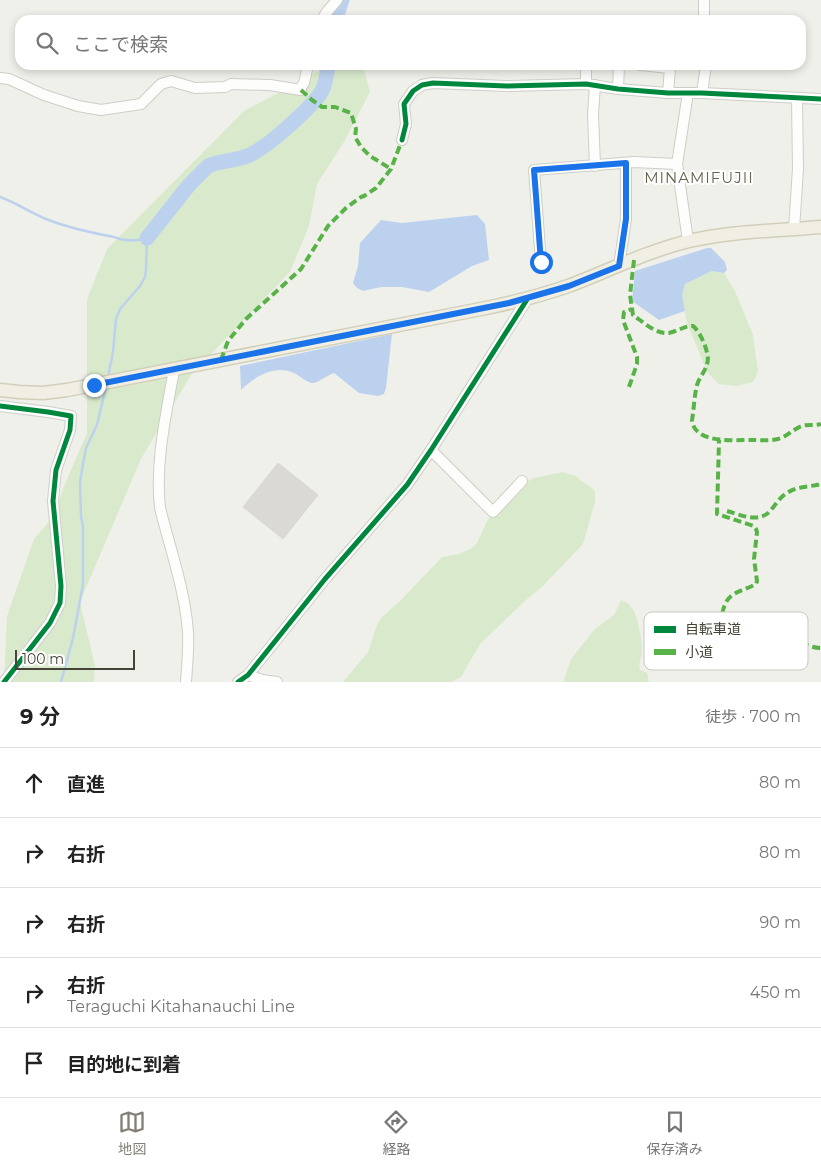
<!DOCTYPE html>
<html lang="ja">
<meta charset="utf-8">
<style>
:root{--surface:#fff;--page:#f6f6f6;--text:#222;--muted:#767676;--line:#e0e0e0;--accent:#828076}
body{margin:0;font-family:Montserrat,"Noto Sans JP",sans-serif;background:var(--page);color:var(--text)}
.scale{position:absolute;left:15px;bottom:12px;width:120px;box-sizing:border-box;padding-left:5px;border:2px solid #464337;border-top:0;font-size:14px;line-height:18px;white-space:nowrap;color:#464337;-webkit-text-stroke:4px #fff;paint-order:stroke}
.stop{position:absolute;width:15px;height:15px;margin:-11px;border:4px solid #1a73e8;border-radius:50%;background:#fff}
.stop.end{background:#1a73e8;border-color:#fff;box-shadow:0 1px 5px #0008}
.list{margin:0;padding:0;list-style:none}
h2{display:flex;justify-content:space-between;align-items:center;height:65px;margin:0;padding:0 20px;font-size:21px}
h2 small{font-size:16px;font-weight:400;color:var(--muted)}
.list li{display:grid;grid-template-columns:32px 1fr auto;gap:15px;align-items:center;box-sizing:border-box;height:70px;padding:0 20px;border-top:1px solid var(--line)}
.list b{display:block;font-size:19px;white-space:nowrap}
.list p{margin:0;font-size:16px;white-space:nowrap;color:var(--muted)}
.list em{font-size:16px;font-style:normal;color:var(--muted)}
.icon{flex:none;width:28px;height:28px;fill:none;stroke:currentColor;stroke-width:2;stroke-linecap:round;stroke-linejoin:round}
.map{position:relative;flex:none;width:821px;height:682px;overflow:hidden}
.search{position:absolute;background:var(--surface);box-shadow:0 2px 8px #0003;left:15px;right:15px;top:15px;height:55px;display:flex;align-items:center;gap:12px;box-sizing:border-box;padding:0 18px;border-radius:15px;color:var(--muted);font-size:19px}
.sheet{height:415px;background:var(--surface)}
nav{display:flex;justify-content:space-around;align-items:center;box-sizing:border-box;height:70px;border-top:1px solid var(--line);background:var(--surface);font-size:14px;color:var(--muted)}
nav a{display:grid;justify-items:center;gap:2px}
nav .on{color:var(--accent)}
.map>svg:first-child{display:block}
.green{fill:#d9eacc}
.water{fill:#bcd1ed}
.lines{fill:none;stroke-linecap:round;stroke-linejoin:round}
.stream{stroke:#bcd1ed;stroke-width:2.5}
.river{stroke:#bcd1ed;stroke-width:15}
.building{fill:#dad9d3;stroke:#d8d7d1}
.minor-casing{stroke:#cecec8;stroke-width:12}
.major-casing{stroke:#d2cfb9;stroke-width:15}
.minor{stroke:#fdfdfc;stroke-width:10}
.major{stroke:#f1efe4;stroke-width:12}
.quiet{stroke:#57b346;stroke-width:4;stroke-dasharray:8 4;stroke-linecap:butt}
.cycleway-casing{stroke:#fff;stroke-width:8}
.cycleway{stroke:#00873e;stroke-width:5}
.route{stroke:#1a73e8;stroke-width:6}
.labels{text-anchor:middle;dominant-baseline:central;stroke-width:4;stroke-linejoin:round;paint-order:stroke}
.neighbourhood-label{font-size:15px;letter-spacing:1px;fill:#69634e;stroke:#fff}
.key{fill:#fff;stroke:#c8c7c3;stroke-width:1}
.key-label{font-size:14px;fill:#464337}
</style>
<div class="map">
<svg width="821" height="682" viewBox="0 0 821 682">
<rect width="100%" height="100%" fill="#f0f0eb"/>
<g class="green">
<polygon points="328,66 363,66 370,92 344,142 317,184 309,226 290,272 191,375 141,459 80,602 95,666 94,682 4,682 7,616 34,539 53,517 64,486 87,433 87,299 107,249 244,111"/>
<polygon points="712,271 724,273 735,291 753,335 758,372 753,382 736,386 719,384 707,372 687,323 682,295 685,284"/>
<polygon points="563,472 576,476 580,480 591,487 595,491 595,502 583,544 542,587 526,600 480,644 461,677 451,682 343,682 368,652 378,622 382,617 401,600 442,557 459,554 472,548 477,543 487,521 512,490 534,478"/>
<path d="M621 600C625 602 629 603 631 607 638 615 642 640 642 650 642 658 638 662 640 670L647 673 649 682H563L571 659 595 629 614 615Z"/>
</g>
<g class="water">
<polygon points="477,215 485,224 489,260 472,266 429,292 402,287 381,287 363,291 357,288 353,283 358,266 360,243 381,220 402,223"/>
<polygon points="707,248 711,248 725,262 727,270 724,273 712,271 685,284 682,295 685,311 659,320 632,301 635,271"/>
<path d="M392 334 386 388 384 394 378 396 359 393 334 373C327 375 319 383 312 383 306 382 300 376 294 373 275 364 254 377 241 390L240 366Z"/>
</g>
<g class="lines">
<g class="stream">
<path d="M0 197C16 203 30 212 46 219 66 227 88 232 109 236 113 236 116 238 120 239 129 241 138 241 147 238L146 270 145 277 140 286 120 309 116 319 113 352 108 377"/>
<polyline points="61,682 73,638 83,584 83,527 81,516 80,482 83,464 86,448 97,425 106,387"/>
</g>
<g class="river">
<polyline points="333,20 338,12 342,0"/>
<path d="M147 238 189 185 208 166 213 164C225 161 237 160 247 156 265 150 312 107 322 91 326 83 327 74 328 65"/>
</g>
</g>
<polygon class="building" points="278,463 318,495 283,539 243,507"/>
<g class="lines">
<defs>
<g id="minor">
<polyline points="322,20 326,13 337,0"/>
<polyline points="704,20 704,0"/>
<polyline points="640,65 670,68 668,93"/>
<polyline points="0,78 9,79 44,95 78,106 101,110 141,104 161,84 171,81 195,88 225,87 231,84 270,85 301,90 301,87 304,83 308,65"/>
<polyline points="586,84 586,65"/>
<polyline points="595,85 593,114 595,166"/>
<polyline points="618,89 619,65"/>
<polyline points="702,93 706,65"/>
<polyline points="402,140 406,124 404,104 413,91 422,85 433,83 506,86 586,84 618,89 668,93 702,93 821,99"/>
<polyline points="794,229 798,169 797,98"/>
<polyline points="688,241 677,164 688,93"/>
<polyline points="541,262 534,170 634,162 677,164"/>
<polyline points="619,266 626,219 626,163"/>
<path d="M174 370C166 415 155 462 160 508 170 548 185 590 188 632 189 648 187 665 186 682"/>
<polyline points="0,406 48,412 71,416 70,430 56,470 53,501 61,586 60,603 50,623 4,682"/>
<polyline points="431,450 493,512 522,481"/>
<polyline points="248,675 262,680 277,682"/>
<polyline points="238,682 248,675 325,579 407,485 431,450 528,298"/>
</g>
<path id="major" d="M0 390 19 392 43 393 67 390 486 308C515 302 543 295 571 285 610 270 648 251 689 241 732 231 777 231 821 227"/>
</defs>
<use href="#minor" class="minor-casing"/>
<use href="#major" class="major-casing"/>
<use href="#minor" class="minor"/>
<use href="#major" class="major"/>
<g class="quiet">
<polyline points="301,90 312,100 322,107 335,107 351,113 356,129 355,137 361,147 370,156 391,169"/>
<path d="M634 260 630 295 633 315C643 322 657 335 669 333 678 331 684 326 693 326 700 331 711 355 707 364 705 372 699 378 697 385 694 397 694 409 692 420 694 444 734 440 750 440 759 440 769 441 778 439 787 437 793 429 802 426 808 424 815 426 821 424"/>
<polyline points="221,360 228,341 246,319 301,269 328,226 346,208 361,197 364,196 376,188 391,169 402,140"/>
<polyline points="629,387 637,364 637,357 623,320 624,312 632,309"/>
<path d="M727 511C741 515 760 524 771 510 776 504 780 497 787 493 797 486 810 487 821 484"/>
<path d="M723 614C740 618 759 620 776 627 791 633 804 648 821 648"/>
<path d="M712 654 723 649C722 632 717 604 734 594 741 590 749 588 756 584L757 581 754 559 757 532 756 529 754 526 717 514 719 440"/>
</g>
<defs>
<g id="cycleway">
<polyline points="402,140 406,124 404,104 413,91 422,85 433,83 506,86 586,84 618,89 668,93 702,93 821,99"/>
<polyline points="0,406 48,412 71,416 70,430 56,470 53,501 61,586 60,603 50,623 4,682"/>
<polyline points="238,682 248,675 325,579 407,485 431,450 528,298"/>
</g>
</defs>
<use href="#cycleway" class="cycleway-casing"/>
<use href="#cycleway" class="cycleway"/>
</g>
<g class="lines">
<polyline class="route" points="94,385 509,303 569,286 619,266 626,219 626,163 534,170 541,262"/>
</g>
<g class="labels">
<g class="neighbourhood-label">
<text x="699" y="177">MINAMIFUJII</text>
</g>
</g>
<rect x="644" y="612" width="164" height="58" rx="8" class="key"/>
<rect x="654" y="626" width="22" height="7" fill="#00873e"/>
<rect x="654" y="649" width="22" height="6" fill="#57b346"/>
<g class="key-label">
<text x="685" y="634">自転車道</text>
<text x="685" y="657">小道</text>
</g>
</svg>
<div class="scale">100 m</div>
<div class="stop" style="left:541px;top:262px"></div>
<div class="stop end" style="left:94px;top:385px"></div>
<div class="search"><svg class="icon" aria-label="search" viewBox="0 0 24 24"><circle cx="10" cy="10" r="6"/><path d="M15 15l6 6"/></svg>ここで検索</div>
</div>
<section class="sheet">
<h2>9 分<small>徒歩 · 700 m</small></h2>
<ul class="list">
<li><svg class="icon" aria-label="ahead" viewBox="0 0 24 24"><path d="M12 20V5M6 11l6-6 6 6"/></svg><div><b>直進</b></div><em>80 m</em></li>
<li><svg class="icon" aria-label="right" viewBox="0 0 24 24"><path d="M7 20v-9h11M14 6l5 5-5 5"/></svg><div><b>右折</b></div><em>80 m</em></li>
<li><svg class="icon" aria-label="right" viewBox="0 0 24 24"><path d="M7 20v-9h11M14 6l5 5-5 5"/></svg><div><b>右折</b></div><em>90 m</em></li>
<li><svg class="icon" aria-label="right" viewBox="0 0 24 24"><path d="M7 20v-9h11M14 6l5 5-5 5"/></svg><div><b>右折</b><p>Teraguchi Kitahanauchi Line</p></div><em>450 m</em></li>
<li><svg class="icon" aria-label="arrive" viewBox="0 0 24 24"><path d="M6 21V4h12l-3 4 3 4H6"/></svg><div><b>目的地に到着</b></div></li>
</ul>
</section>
<nav>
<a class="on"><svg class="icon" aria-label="map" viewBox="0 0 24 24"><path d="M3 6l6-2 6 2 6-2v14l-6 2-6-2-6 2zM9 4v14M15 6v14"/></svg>地図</a>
<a><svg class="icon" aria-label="directions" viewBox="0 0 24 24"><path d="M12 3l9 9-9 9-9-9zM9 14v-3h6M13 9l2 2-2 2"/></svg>経路</a>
<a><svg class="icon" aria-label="saved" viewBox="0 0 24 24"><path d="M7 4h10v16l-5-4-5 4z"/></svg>保存済み</a>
</nav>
